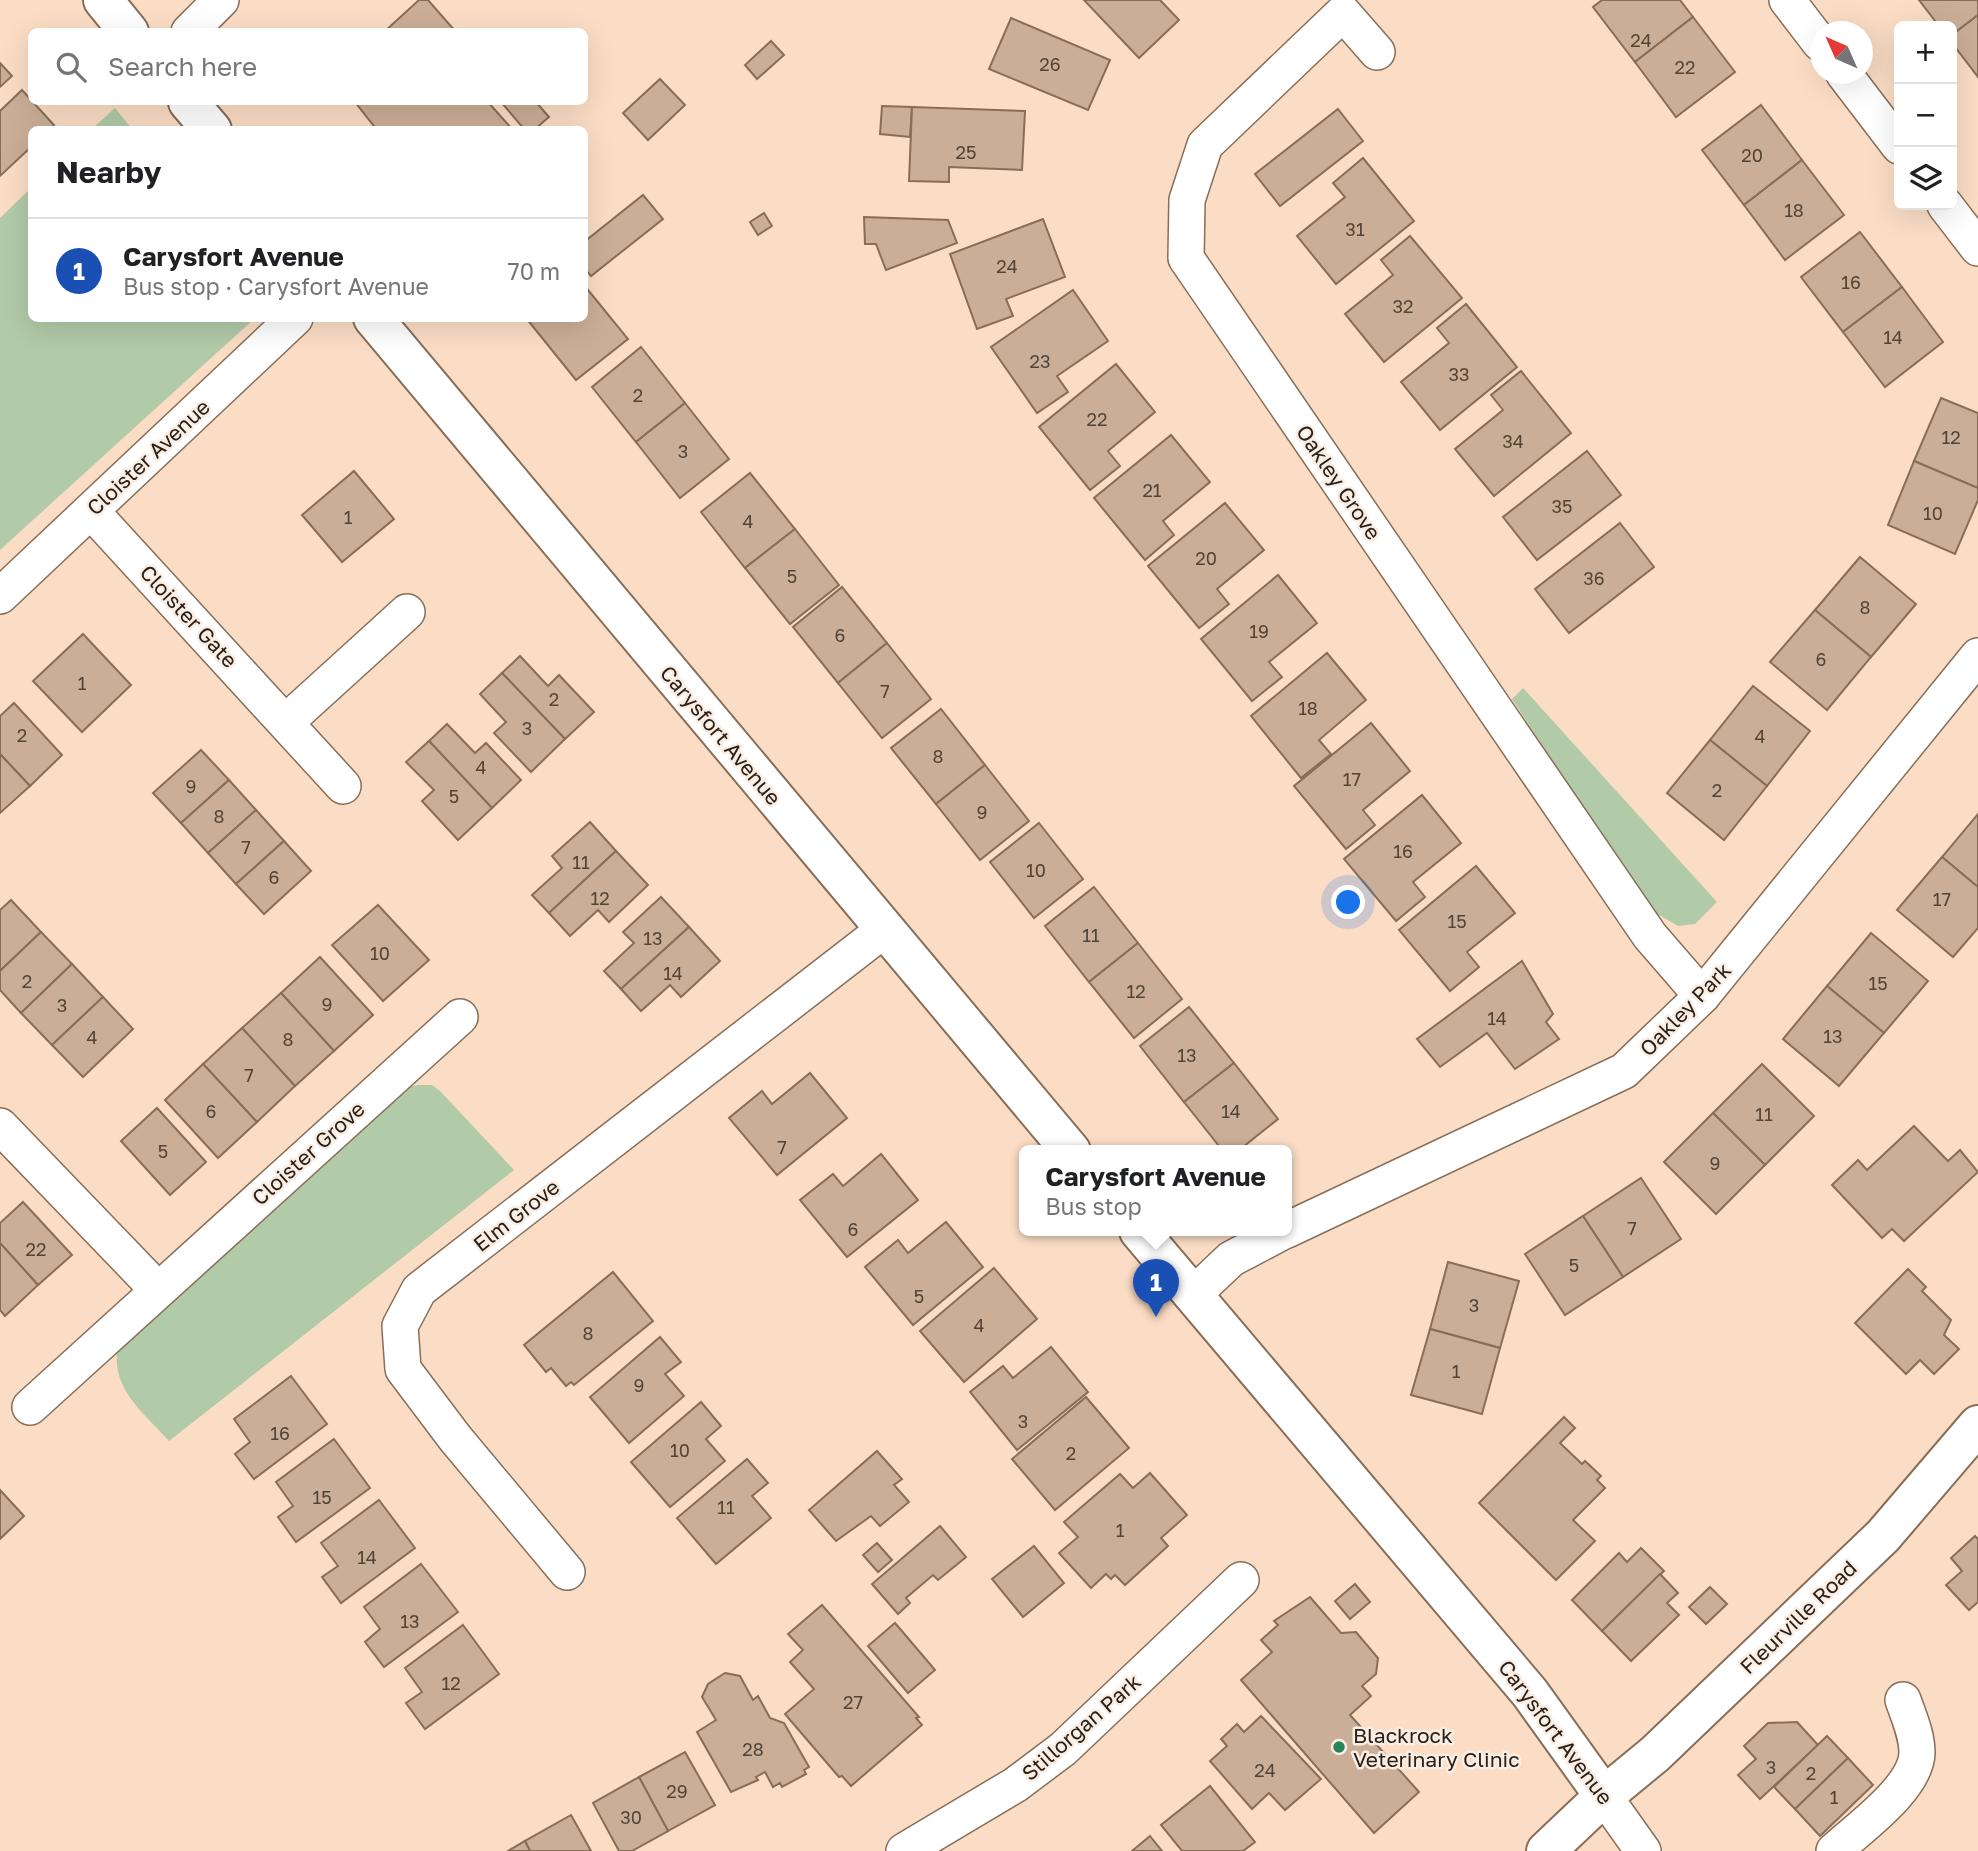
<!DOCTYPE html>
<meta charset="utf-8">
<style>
:root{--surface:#fff;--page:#f2f2f2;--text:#202124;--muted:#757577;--line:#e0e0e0;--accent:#0b8043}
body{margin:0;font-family:"Golos Text",sans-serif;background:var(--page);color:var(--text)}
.controls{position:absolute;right:21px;top:21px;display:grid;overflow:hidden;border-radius:10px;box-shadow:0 7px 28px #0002}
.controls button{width:63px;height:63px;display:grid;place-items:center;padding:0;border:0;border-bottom:2px solid var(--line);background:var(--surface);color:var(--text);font:35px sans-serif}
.compass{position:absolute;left:1810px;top:21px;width:63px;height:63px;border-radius:50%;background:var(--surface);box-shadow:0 7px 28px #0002;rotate:315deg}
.you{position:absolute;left:1349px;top:903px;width:24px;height:24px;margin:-18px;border:5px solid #fff;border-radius:50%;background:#1a73e8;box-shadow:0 0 0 10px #1a73e833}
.badge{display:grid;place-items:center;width:46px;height:46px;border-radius:50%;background:var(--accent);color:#fff;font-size:23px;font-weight:700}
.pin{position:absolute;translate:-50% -58px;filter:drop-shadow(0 2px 4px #0008)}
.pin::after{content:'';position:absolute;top:37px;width:24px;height:21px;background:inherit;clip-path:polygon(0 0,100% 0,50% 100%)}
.popup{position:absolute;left:1019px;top:1145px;width:273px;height:91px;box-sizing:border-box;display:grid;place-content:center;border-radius:10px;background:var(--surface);filter:drop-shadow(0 2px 5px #0005);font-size:23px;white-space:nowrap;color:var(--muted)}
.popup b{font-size:26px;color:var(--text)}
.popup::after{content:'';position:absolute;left:50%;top:100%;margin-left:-14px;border:14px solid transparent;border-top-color:var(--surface)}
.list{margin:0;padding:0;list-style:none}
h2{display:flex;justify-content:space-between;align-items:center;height:91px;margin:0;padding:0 28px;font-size:30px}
h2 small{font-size:23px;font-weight:400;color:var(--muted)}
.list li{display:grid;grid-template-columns:46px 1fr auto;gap:21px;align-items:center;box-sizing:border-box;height:105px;padding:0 28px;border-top:2px solid var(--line)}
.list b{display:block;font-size:26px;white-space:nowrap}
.list p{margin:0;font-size:23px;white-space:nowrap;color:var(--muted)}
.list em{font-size:23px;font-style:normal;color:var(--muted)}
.icon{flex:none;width:38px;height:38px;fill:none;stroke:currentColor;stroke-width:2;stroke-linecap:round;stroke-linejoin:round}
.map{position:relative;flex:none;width:1978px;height:1851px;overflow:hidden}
.search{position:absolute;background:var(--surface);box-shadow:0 7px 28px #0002;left:28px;top:28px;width:560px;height:77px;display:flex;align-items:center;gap:18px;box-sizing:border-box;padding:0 24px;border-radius:10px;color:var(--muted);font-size:26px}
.panel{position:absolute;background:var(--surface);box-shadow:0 7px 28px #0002;left:28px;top:126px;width:560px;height:196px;border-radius:10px}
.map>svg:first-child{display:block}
.green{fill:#b1caa8}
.building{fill:#cbae97;stroke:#886e58;stroke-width:2}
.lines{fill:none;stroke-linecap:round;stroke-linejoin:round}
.minor-casing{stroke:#886e58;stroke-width:38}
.tertiary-casing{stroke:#886e58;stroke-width:42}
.secondary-casing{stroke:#886e58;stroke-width:42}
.minor{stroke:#fff;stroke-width:35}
.tertiary{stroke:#fff;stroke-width:38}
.secondary{stroke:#fff;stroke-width:38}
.poi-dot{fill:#28845a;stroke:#faeee4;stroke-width:2.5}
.labels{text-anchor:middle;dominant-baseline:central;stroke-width:5;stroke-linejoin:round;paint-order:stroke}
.number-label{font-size:18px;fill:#534437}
.street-label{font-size:21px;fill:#2b2017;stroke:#faeee4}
.poi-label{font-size:21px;fill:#2b2017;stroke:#faeee4;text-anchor:start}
</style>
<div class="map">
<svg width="1978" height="1851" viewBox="0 0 1978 1851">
<rect width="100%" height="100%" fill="#fbddc5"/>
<g class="green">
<polygon points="115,108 132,129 92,129"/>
<polygon points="31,188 32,318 254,319 0,550 0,218"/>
<polygon points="1523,688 1717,902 1695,924 1678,926 1654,912 1631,881 1512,699"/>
<path d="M418 1085H432L440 1091 514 1170 169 1441C145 1414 113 1391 117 1352L403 1088Z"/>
</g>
<g class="building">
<polygon points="419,0 428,0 456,32 384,32"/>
<polygon points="1084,0 1160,0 1179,20 1139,58"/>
<polygon points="1602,0 1680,0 1693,17 1635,62 1593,7"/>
<polygon points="1919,0 1978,0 1978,15 1952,35 1952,26 1939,26"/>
<polygon points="1978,15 1978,77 1952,43 1952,35"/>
<polygon points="1693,17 1735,72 1676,117 1635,62"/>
<polygon points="1011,18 1110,60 1088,110 989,69"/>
<polygon points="771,41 784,55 757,79 745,65"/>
<polygon points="0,63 12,76 0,87"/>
<polygon points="660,79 685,105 648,140 623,113"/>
<polygon points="22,90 54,125 50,130 32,130 32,146 0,176 0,111"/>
<polygon points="355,102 488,102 513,130 377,130"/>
<polygon points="501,102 536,102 549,117 534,130 525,130"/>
<polygon points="1761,105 1802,160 1744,205 1702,150"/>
<polygon points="882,106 912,107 910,137 880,134"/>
<polygon points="912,107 1025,111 1022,170 949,167 949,182 909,181"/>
<polygon points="1338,109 1363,141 1280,206 1255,174"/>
<polygon points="1363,158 1414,221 1336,284 1297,236 1345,197 1333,183"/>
<polygon points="1802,160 1844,215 1785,260 1744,205"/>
<polygon points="643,195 663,219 591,276 584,267 584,242"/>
<polygon points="764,213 772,226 758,235 750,222"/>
<polygon points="864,217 948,220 957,243 886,270 876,244 865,244"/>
<polygon points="1043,219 1065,277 1006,299 1013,316 977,329 950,254"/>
<polygon points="1860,232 1902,287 1843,332 1801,277"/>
<polygon points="1410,236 1462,298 1384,362 1345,314 1393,275 1381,260"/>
<polygon points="584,285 628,339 576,380 526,318 584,318"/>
<polygon points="1902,287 1943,342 1885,387 1843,332"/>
<polygon points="1073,290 1108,341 1057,376 1068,392 1037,413 991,347"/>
<polygon points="1466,304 1517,367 1440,430 1401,382 1449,343 1437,328"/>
<polygon points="641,347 685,403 636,442 592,387"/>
<polygon points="1116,364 1155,412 1108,451 1120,466 1090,490 1039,427"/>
<polygon points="1521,371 1571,433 1494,496 1455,449 1503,410 1491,395"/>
<polygon points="1941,398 1978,413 1978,488 1914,461"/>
<polygon points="685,403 729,459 680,498 636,442"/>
<polygon points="1171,435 1210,482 1163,521 1174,535 1145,560 1094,498"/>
<polygon points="1587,451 1621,495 1537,560 1503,517"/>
<polygon points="1914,461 1978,488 1978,500 1955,554 1888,525"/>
<polygon points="354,471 394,519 342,562 302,515"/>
<polygon points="750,473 795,529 745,568 701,512"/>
<polygon points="1225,503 1264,550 1217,589 1229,604 1199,628 1148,566"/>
<polygon points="1620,523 1654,567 1569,633 1535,589"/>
<polygon points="795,529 839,585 790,624 745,568"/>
<polygon points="1860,557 1916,604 1871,657 1815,610"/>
<polygon points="1278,575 1317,623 1269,662 1282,677 1252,701 1201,639"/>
<polygon points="842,587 887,643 838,683 793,627"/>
<polygon points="1815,610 1871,657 1827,710 1770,662"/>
<polygon points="83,634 131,685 82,732 33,681"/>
<polygon points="887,643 931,699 882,738 838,683"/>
<polygon points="1327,653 1366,700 1319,740 1331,754 1301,778 1251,716"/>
<polygon points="520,656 548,686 559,675 594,712 565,739 502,673"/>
<polygon points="502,673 565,739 531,772 494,733 506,722 480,694"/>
<polygon points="1753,686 1810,731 1767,786 1710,740"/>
<polygon points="14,703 62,755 30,786 0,754 0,716"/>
<polygon points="941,709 985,765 936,804 891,748"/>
<polygon points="1371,723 1410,771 1363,810 1375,825 1346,849 1294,786"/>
<polygon points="447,724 475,753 486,743 521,780 492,808 429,741"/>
<polygon points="1710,740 1767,786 1724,840 1667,793"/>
<polygon points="429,741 492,808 458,840 422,801 434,790 406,762"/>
<polygon points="201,750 229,780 181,823 153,793"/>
<polygon points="0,754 30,786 0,813"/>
<polygon points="985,765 1029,821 980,860 936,804"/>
<polygon points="229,780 256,810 208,853 181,823"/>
<polygon points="1422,795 1461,843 1413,882 1425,897 1396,921 1344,859"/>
<polygon points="256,810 284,841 236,884 208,853"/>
<polygon points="1978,814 1978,887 1942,857"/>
<polygon points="590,822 616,851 549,913 532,895 562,868 552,856"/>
<polygon points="1039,823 1083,879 1034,918 990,862"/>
<polygon points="284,841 311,871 264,914 236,884"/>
<polygon points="616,851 648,885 609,922 598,910 570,936 549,913"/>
<polygon points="1942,857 1978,887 1978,928 1953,957 1897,910"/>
<polygon points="1476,866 1515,913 1467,952 1479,967 1450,991 1399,930"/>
<polygon points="1094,887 1138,943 1089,982 1045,926"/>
<polygon points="661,897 689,927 621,989 604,971 634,943 623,932"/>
<polygon points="11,900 41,932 0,971 0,910"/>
<polygon points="378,905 429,960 383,1001 332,945"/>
<polygon points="689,927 720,961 681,997 670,985 641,1011 621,989"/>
<polygon points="41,932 72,964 21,1013 0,990 0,971"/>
<polygon points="1871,933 1928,981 1884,1033 1827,986"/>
<polygon points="1138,943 1182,999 1134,1038 1089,982"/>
<polygon points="320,957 373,1015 334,1051 281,993"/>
<polygon points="1522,961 1553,1014 1546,1022 1559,1039 1515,1069 1487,1033 1440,1067 1417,1039"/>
<polygon points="72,964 103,997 52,1045 21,1013"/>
<polygon points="1827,986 1884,1033 1839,1086 1783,1039"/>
<polygon points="281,993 334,1051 295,1086 242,1028"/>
<polygon points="103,997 133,1029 83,1077 52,1045"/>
<polygon points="1189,1007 1234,1063 1184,1102 1140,1046"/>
<polygon points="242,1028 295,1086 257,1122 203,1064"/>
<polygon points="1234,1063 1278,1119 1238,1151 1223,1151 1184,1102"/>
<polygon points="203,1064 257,1122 218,1158 165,1100"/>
<polygon points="1762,1064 1814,1116 1765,1165 1713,1113"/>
<polygon points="810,1073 847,1118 777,1175 729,1118 762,1091 772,1104"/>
<polygon points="157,1108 206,1162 170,1195 121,1141"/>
<polygon points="1713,1113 1765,1165 1716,1214 1664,1162"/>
<polygon points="1914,1126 1948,1161 1960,1150 1978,1172 1904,1241 1892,1229 1882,1238 1832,1185 1858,1160 1867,1170"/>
<polygon points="881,1154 918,1200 847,1257 800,1200 833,1174 843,1186"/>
<polygon points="1641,1178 1681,1239 1623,1277 1583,1216"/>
<polygon points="23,1202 72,1255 38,1285 0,1243 0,1223"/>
<polygon points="1583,1216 1623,1277 1565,1315 1525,1254"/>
<polygon points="946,1222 983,1267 913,1325 865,1267 898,1240 908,1253"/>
<polygon points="0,1243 38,1285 5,1316 0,1310"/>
<polygon points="1448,1262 1519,1281 1500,1348 1430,1329"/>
<polygon points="994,1268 1037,1319 964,1382 920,1331"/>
<polygon points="1908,1269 1926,1287 1922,1291 1951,1320 1944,1335 1959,1349 1934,1374 1920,1360 1906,1374 1855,1323"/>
<polygon points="613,1272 653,1321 574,1385 571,1382 566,1386 551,1368 546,1372 524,1345"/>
<polygon points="1430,1329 1500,1348 1482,1414 1411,1395"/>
<polygon points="660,1337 681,1362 665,1374 684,1396 629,1443 590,1397"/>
<polygon points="1051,1347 1088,1392 1017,1450 970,1392 1003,1366 1013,1378"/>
<polygon points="291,1376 327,1424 254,1479 235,1454 250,1442 234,1419"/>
<polygon points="1086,1397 1129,1448 1055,1510 1012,1459"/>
<polygon points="701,1402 721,1426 706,1439 725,1461 670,1507 631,1462"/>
<polygon points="1564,1417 1575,1428 1560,1443 1582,1464 1585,1461 1601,1476 1597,1480 1605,1488 1573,1520 1595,1541 1556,1580 1479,1503"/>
<polygon points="334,1439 370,1488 296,1542 278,1517 293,1506 276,1482"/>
<polygon points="877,1451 902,1479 894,1485 909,1502 880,1526 871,1516 836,1541 809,1510"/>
<polygon points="747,1459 768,1483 752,1496 771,1518 716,1564 677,1518"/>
<polygon points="1150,1473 1187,1515 1161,1538 1168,1546 1125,1585 1115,1575 1111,1579 1106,1574 1091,1588 1059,1553 1078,1537 1064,1522 1120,1474 1133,1488"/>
<polygon points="0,1490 24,1516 0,1539"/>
<polygon points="379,1500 415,1548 341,1603 322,1577 338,1566 321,1543"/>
<polygon points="940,1526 966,1557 938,1580 933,1575 906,1598 910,1603 898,1614 872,1584"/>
<polygon points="1975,1536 1978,1539 1978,1602 1969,1610 1946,1585 1962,1571 1951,1558"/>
<polygon points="877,1543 892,1560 878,1572 863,1555"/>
<polygon points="1034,1546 1064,1583 1023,1617 992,1579"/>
<polygon points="1641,1548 1664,1571 1602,1631 1572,1600 1619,1553 1627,1562"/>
<polygon points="421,1564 458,1612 384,1667 365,1642 380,1629 364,1607"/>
<polygon points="1660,1574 1678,1593 1667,1603 1679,1615 1631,1661 1602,1631"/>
<polygon points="1355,1584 1370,1602 1350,1619 1335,1601"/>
<polygon points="1710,1587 1727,1604 1706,1624 1689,1607"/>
<polygon points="1310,1597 1341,1633 1356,1632 1378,1658 1376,1674 1362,1686 1371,1696 1350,1715 1419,1792 1374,1833 1241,1680 1272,1652 1261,1640 1278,1625 1274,1621"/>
<polygon points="822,1605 919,1717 916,1718 922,1725 851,1786 842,1776 839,1777 785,1714 814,1689 790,1662 803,1650 788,1634"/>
<polygon points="895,1623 935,1670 908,1693 868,1646"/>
<polygon points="463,1625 499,1674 425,1729 406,1703 422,1692 405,1668"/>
<polygon points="725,1673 740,1676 753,1700 758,1696 770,1718 784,1723 809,1767 804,1770 806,1774 782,1787 780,1783 773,1787 765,1772 756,1777 758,1780 731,1792 697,1732 716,1720 702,1697 708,1684"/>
<polygon points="1261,1716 1321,1779 1285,1810 1269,1793 1252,1809 1210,1761 1227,1746 1221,1739 1237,1724 1244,1732"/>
<polygon points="1797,1722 1818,1745 1760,1799 1738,1775 1756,1759 1744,1746 1768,1723"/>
<polygon points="1827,1736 1848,1758 1795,1809 1774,1787"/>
<polygon points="685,1752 715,1805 668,1831 639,1777"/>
<polygon points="1848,1758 1873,1785 1820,1836 1795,1809"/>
<polygon points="639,1777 668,1831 632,1851 619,1851 593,1803"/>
<polygon points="1210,1786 1255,1842 1243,1851 1182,1851 1161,1825"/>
<polygon points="571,1815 591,1851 530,1851 525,1841"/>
<polygon points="1150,1836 1162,1851 1132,1851"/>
<polygon points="525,1841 530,1851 508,1851"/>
</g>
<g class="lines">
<defs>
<g id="minor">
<polyline points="1787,0 1820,43"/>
<polyline points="189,32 221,0"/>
<polyline points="1377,52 1343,13 1205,145 1187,200 1186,258 1650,936 1702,996"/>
<polyline points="1844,74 1899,146"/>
<polyline points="1945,205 1978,248"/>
<polyline points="91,511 343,786"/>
<polyline points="0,596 295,318"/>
<polyline points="286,722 407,612"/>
<polyline points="0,1126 157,1289"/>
<polyline points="1287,1230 1624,1071 1702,996 1978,656"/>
<polyline points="1193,1295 1231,1259 1284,1231"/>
<polyline points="30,1407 460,1017"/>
<polyline points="567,1572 455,1438 403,1369 400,1326 419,1290 885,929"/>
<polyline points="1604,1796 1643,1851"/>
<polyline points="904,1851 1015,1785 1063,1749 1241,1580"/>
<path d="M1834 1851C1859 1828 1916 1788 1917 1753 1917 1735 1909 1717 1903 1700"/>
</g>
<polyline id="tertiary" points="1604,1796 1655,1754 1883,1536 1978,1425"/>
<g id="secondary">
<polyline points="103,0 129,32"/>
<polyline points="188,102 212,130"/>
<polyline points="373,318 1071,1151"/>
<polyline points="1139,1231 1530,1693 1604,1796 1546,1851"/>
</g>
</defs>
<use href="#minor" class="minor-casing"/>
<use href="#tertiary" class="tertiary-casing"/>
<use href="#secondary" class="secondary-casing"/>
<use href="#minor" class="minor"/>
<use href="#tertiary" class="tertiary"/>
<use href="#secondary" class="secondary"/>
</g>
<circle class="poi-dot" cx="1339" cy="1747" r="7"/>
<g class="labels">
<g class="number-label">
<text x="1641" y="40">24</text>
<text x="1050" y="64">26</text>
<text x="1685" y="67">22</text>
<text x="966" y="152">25</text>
<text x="1752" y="155">20</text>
<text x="1794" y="210">18</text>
<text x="1355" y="229">31</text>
<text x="1007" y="266">24</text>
<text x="1851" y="282">16</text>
<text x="1403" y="306">32</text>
<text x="1893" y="337">14</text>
<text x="1040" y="361">23</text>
<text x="1459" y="374">33</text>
<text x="638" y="395">2</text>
<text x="1097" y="419">22</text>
<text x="1951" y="437">12</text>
<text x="1513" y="441">34</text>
<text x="683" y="451">3</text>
<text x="1152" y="490">21</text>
<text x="1562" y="506">35</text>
<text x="1933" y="513">10</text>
<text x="348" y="517">1</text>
<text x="748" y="521">4</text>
<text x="1206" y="558">20</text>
<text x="792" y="576">5</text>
<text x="1594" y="578">36</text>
<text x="1865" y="607">8</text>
<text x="1259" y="631">19</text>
<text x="840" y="635">6</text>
<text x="1821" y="659">6</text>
<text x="82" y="683">1</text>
<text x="885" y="691">7</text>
<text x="554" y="699">2</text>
<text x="1308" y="708">18</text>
<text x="527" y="728">3</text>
<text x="22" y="735">2</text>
<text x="1760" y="736">4</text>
<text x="938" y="756">8</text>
<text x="481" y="767">4</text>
<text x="1352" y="779">17</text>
<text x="191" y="786">9</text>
<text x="1717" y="790">2</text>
<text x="454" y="796">5</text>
<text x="982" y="812">9</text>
<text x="219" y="816">8</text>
<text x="246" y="847">7</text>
<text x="1403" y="851">16</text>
<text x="581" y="862">11</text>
<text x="1036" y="870">10</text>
<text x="274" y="877">6</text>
<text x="600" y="898">12</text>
<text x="1942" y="899">17</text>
<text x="1457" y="921">15</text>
<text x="1091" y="935">11</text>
<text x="653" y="938">13</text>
<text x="380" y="953">10</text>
<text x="673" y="973">14</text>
<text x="27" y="981">2</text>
<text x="1878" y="983">15</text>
<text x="1136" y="991">12</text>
<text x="327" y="1004">9</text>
<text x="62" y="1005">3</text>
<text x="1497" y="1018">14</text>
<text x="1833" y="1036">13</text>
<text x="92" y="1037">4</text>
<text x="288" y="1039">8</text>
<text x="1187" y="1055">13</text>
<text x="249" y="1075">7</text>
<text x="211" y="1111">6</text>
<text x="1231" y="1111">14</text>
<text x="1764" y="1114">11</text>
<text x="782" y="1147">7</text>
<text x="163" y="1151">5</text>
<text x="1715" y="1163">9</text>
<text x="1632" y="1228">7</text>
<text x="853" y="1229">6</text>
<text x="36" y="1249">22</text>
<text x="1574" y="1265">5</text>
<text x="919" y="1296">5</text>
<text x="1474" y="1305">3</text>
<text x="979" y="1325">4</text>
<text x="588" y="1333">8</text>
<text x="1456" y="1371">1</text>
<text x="639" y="1385">9</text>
<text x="1023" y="1421">3</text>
<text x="280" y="1433">16</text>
<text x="680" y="1450">10</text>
<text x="1071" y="1453">2</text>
<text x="322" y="1497">15</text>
<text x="726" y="1507">11</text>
<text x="1120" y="1530">1</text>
<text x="367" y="1557">14</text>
<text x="410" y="1621">13</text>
<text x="451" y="1683">12</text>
<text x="853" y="1702">27</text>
<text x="753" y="1749">28</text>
<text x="1771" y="1767">3</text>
<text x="1265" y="1770">24</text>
<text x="1811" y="1773">2</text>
<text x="677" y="1791">29</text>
<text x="1834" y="1797">1</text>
<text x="631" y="1817">30</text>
</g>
<g class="street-label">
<text transform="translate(148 457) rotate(-43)">Cloister Avenue</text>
<text transform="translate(1339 482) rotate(56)">Oakley Grove</text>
<text transform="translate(189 616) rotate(47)">Cloister Gate</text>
<text transform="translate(721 735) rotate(50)">Carysfort Avenue</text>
<text transform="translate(1685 1009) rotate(-46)">Oakley Park</text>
<text transform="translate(308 1153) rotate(-42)">Cloister Grove</text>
<text transform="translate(516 1215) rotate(-38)">Elm Grove</text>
<text transform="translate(1798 1617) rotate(-44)">Fleurville Road</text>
<text transform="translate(1081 1727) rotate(-41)">Stillorgan Park</text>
<text transform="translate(1556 1732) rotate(53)">Carysfort Avenue</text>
</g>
<g class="poi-label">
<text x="1353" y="1735">Blackrock<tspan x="1353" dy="24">Veterinary Clinic</tspan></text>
</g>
</g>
</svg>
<div class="controls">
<button>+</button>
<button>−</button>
<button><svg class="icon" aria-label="layers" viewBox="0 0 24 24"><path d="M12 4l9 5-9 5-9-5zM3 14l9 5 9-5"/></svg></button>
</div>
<svg class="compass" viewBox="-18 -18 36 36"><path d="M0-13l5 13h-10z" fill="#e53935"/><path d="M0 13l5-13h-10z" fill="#757577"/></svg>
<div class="you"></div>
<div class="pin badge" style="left:1156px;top:1317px;background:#1a4fb4">1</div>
<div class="popup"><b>Carysfort Avenue</b>Bus stop</div>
<div class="search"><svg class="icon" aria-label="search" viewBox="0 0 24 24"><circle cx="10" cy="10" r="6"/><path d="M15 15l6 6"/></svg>Search here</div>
<section class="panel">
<h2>Nearby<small></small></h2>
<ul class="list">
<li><span class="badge" style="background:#1a4fb4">1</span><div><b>Carysfort Avenue</b><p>Bus stop · Carysfort Avenue</p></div><em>70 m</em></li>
</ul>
</section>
</div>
